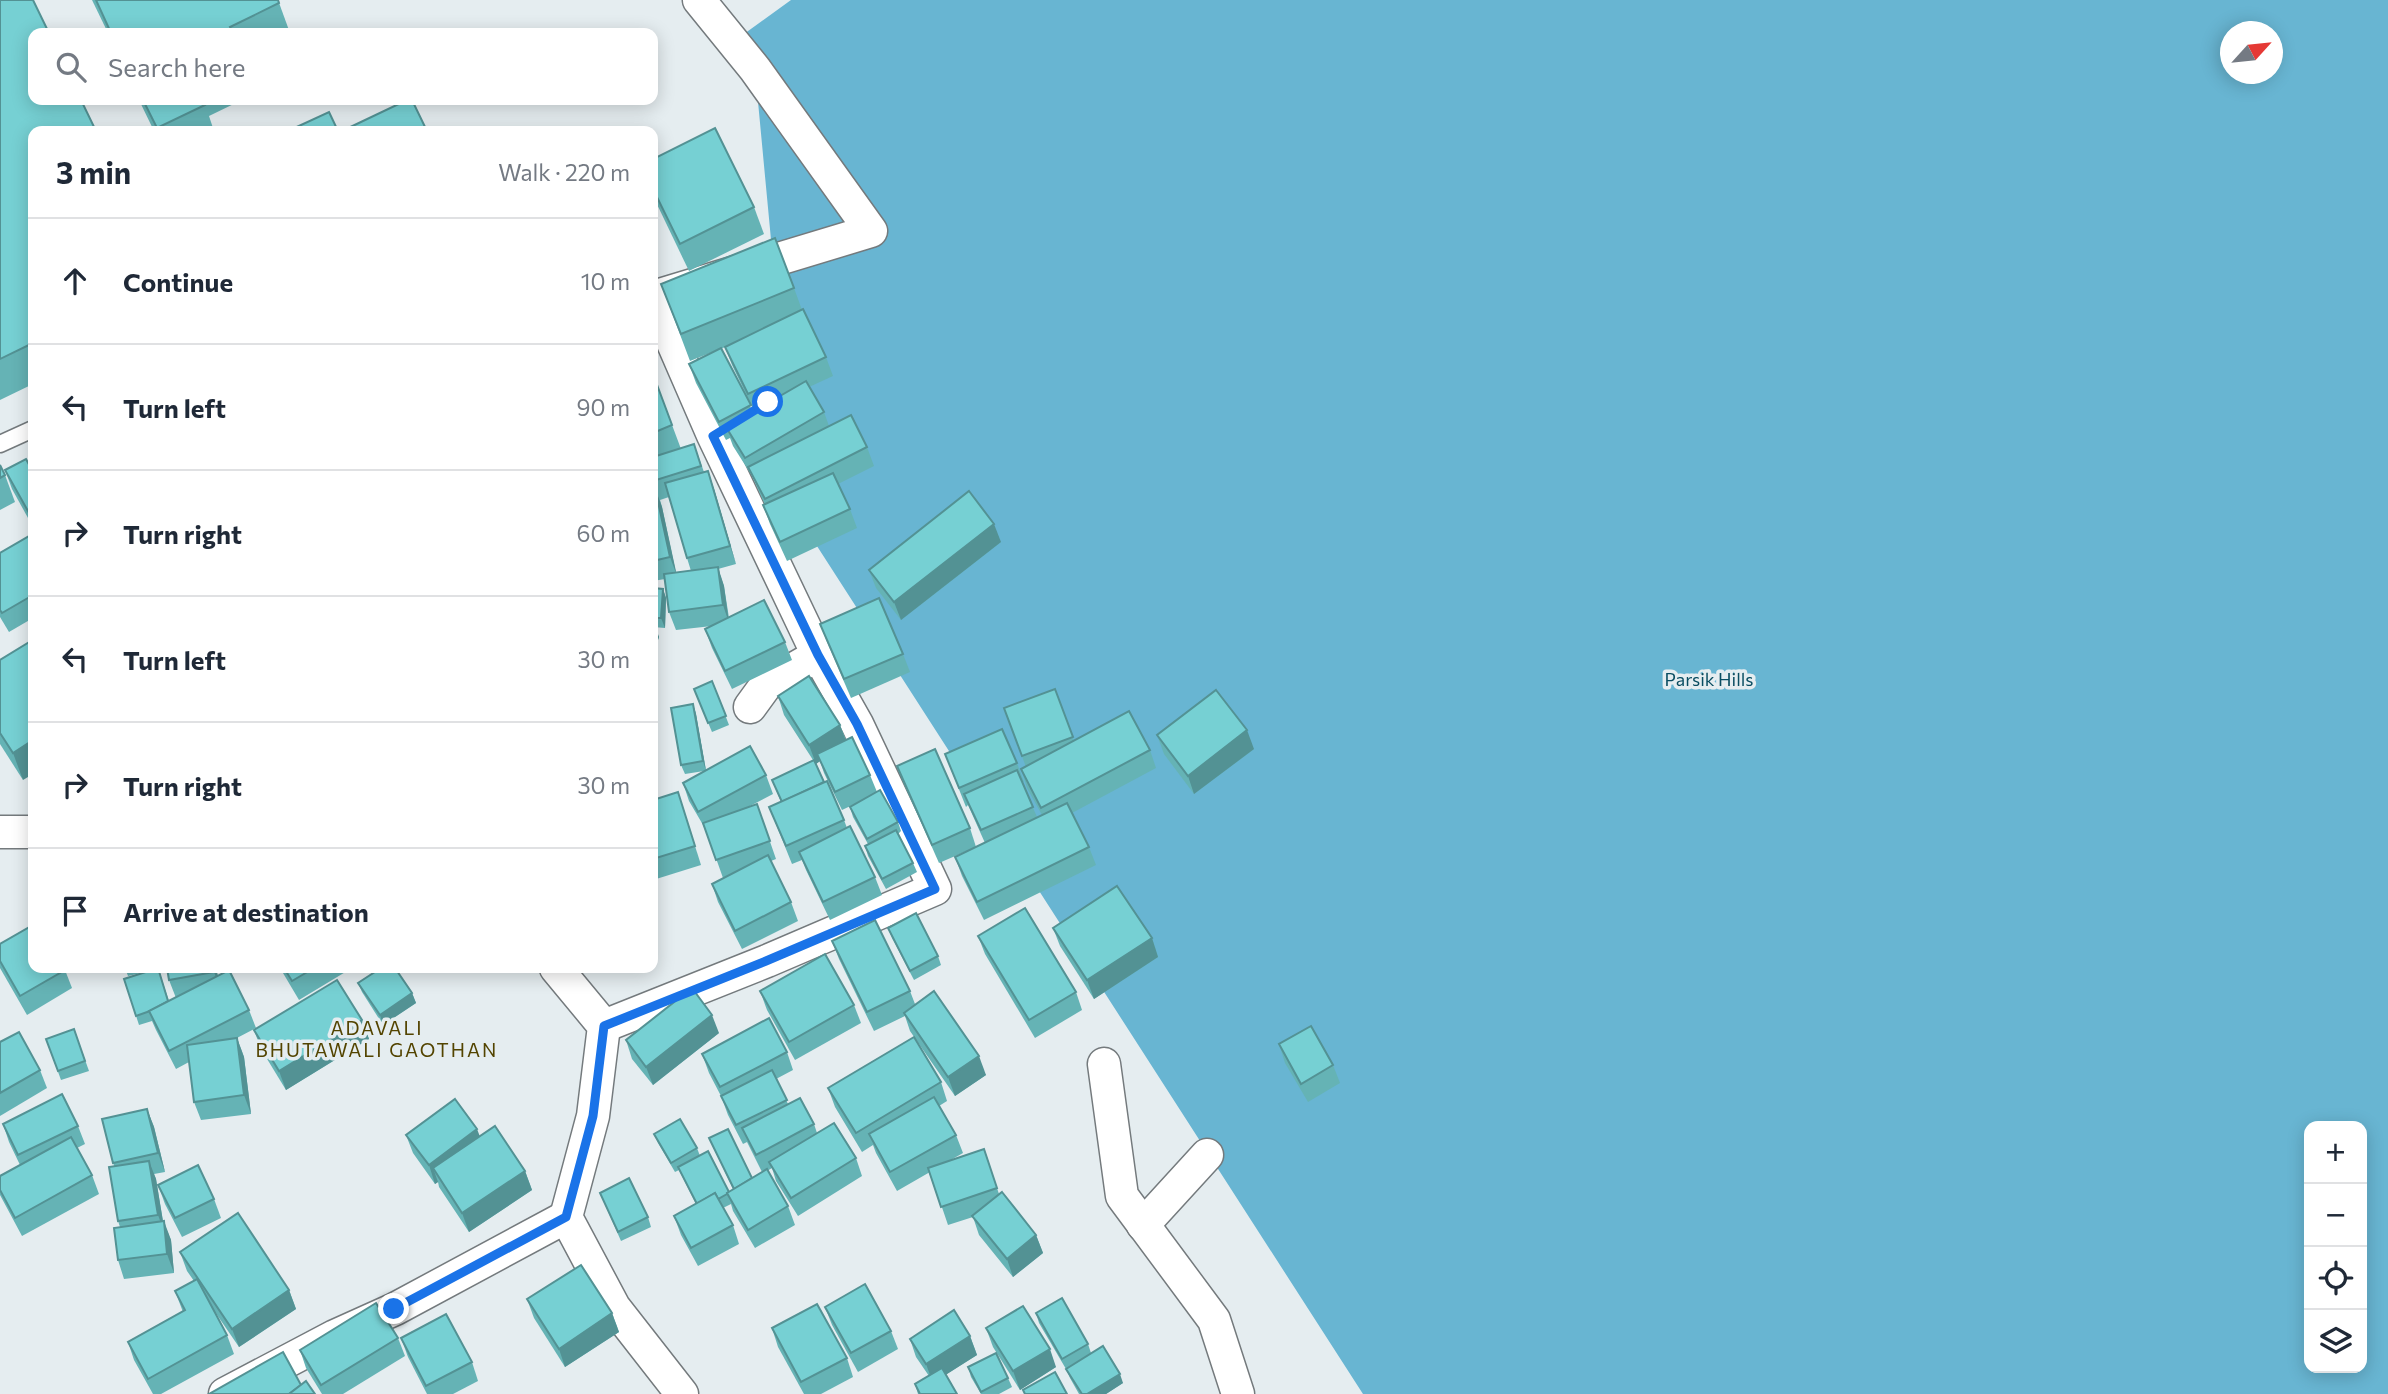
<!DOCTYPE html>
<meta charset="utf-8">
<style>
:root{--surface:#fff;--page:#f2f2f3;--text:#1f2937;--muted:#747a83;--line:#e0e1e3}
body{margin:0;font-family:Commissioner,sans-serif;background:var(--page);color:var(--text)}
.controls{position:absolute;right:21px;bottom:21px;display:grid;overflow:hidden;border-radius:14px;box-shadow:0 4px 18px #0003}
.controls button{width:63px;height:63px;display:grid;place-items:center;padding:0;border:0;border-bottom:2px solid var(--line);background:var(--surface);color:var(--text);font:35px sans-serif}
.compass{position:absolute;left:2220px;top:21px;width:63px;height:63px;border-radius:50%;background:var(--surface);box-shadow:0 4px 18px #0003;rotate:63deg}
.stop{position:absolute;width:21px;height:21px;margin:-16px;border:5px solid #1a73e8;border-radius:50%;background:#fff}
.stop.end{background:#1a73e8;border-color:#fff;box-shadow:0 2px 7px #0008}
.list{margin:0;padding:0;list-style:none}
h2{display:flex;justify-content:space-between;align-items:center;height:91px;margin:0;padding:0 28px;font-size:30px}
h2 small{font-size:23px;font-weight:400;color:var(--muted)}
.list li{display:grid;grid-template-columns:46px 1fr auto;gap:21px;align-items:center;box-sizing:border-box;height:126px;padding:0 28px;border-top:2px solid var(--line)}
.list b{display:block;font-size:26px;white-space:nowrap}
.list em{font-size:23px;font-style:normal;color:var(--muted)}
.icon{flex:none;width:38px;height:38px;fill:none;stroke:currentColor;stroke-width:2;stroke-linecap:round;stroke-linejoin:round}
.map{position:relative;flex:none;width:2388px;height:1394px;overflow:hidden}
.search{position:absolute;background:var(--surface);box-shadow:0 4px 18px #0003;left:28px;top:28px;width:630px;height:77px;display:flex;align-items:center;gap:18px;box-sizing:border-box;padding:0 24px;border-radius:14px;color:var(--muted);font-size:26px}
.panel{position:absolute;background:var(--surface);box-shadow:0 4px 18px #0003;left:28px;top:126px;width:630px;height:847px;border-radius:14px}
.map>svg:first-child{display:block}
.forest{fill:#68b5d2;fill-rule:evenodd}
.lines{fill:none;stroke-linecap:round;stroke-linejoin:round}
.lane-casing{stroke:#747a7d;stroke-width:19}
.street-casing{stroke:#747a7d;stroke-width:35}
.lane{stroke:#fff;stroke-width:16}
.street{stroke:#fff;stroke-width:32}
.wall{fill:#65b3b5;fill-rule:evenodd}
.shaded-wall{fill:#539294}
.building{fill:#76d0d3;stroke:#539294;stroke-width:2}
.route{stroke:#1a73e8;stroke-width:9}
.labels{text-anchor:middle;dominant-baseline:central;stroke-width:7;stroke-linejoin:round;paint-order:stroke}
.park-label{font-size:18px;fill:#094d61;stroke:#e5edf0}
.neighbourhood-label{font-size:19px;letter-spacing:2px;fill:#534400;stroke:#e5edf0}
</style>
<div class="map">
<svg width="2388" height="1394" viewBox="0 0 2388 1394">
<rect width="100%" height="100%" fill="#e5edf0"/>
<path class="forest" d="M791 0H2388V1394H1363L797 515 755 70 737 39ZM2230 32H2272V74H2230ZM2309 1126H2362V1368H2309Z"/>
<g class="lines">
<defs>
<polyline id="lane" points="0,444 33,429"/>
<g id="street">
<polyline points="750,707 766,685 818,655"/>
<polyline points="0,832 33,832"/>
<polyline points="556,968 604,1026 593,1116 566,1217 614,1307 682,1394"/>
<polyline points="604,1026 767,961 935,889 857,724 818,655 713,435 653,297 871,231 755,69 699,0"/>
<polyline points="1104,1064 1122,1196 1214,1320 1238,1394"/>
<polyline points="1143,1225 1207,1155"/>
<polyline points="225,1394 335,1336 395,1309 566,1217"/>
</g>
</defs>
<use href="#lane" class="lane-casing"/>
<use href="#street" class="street-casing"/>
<use href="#lane" class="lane"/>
<use href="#street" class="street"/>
</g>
<g class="wall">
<polygon points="0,0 33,131 33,384 0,400"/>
<polygon points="92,0 278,0 290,33 108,33"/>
<polygon points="139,100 242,100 209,116 214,131 154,131"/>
<polygon points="653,159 754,207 764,234 689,271 653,196"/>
<path d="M661 284 794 288 802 310 826 357 833 376 809 387 824 412 829 426 867 447 874 466 838 484 850 509 857 528 787 561 770 524 763 505H765L752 476 733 446 730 438 726 440 696 383 689 364 715 351 690 361ZM725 347 732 365 754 411 753 412 721 349Z"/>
<path d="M653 374 681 449 694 444 704 472 714 489 736 564 718 569 724 586 729 618 785 642 792 660 732 689 712 648 705 629 712 626 676 630 669 612 665 579 653 581ZM669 497 687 558 691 571 676 573 662 507 660 500Z"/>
<polygon points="0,465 5,475 15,502 0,510"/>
<polygon points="5,470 33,472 33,527 12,489"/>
<polygon points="33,539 33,618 9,632 0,617 0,553"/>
<polygon points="1001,542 901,620 876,588 869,570"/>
<polygon points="653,588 663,589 666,598 665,628 653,627 659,637 653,654"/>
<polygon points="820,624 903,654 910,672 851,698 827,642"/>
<polygon points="0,660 23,780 0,744"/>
<polygon points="712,681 729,725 712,732 694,689"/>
<polygon points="1055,689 1074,741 1150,750 1156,768 1072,813 1089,847 1096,865 984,920 962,876 955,857 985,843 968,805 966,807 945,754 1017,763 1024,782 1022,782 1037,817 1042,815 1027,788 1021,769 1026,767 1004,708"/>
<polygon points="778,696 840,725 846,740 870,775 877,792 898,822 901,831 898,834 913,863 917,872 886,889 868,856 865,846 868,844 853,817 850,807 861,801 842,810 824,773 820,761 816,764 815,763 844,820 847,828 875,877 882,895 830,920 806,870 802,860 792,864 769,807 781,802 772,780 813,760 784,715"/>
<polygon points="693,704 696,714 706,770 766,775 773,794 748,807 757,804 776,859 771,861 791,902 798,921 742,949 718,902 712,884 723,878 706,830 689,801 683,783 704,771 685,774 681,765"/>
<polygon points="1157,735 1254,749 1194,794 1164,754"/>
<polygon points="897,766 970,828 976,847 939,863 904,784"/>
<polygon points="678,792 701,865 653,880 653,800"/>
<polygon points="888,928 938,956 941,965 914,980 892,938"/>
<polygon points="1053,928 1152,938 1158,957 1094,999 1060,946"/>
<polygon points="978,936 1076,992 1082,1010 1035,1038 985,954"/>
<polygon points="832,941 910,991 915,1004 986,1075 955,1096 910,1031 905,1016 874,1031 839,959"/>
<polygon points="0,944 65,970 72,988 27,1015 0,968"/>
<polygon points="125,968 158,968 169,1001 176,998 169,980 216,968 218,976 249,1010 256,1028 235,1039 237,1038 244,1057 251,1114 201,1120 194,1102 189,1062 176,1069 156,1030 152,1021 139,1025 124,979 145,972 128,976"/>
<polygon points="280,968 352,968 299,1000"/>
<polygon points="358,983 412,993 416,1003 383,1025 362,992"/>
<polygon points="760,991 854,1005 861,1023 795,1060 767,1010"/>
<polygon points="362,1020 369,1039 286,1090 261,1049 254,1030"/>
<polygon points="74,1029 89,1071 61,1080 46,1039"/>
<polygon points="719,1033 653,1085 632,1059 626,1040"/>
<polygon points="0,1042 40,1070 47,1088 0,1116"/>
<polygon points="1279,1044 1333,1065 1340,1083 1308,1102 1285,1063"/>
<polygon points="787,1052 793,1070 776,1079 788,1104 814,1124 817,1133 856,1158 862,1176 798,1216 776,1181 772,1168 767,1171 788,1206 795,1225 755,1248 733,1211 731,1204 723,1208 733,1225 739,1244 698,1266 681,1235 674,1216 696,1204 679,1170 675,1172 658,1143 654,1134 697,1148 700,1156 729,1192 733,1189 709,1138 752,1178 762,1172 747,1142 743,1144 728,1115 721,1096 709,1073 702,1054"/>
<polygon points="941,1082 947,1101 939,1106 956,1135 963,1153 949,1161 984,1149 999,1194 1036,1235 1043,1253 1013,1277 979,1235 973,1217 948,1225 930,1172 897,1191 876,1153 873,1145 862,1152 835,1107 828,1088"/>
<polygon points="147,1109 154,1127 165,1172 154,1174 156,1179 163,1221 171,1240 174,1273 124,1279 118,1260 120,1227 118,1221 114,1166 102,1119"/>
<polygon points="3,1124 78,1126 85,1144 77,1148 92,1175 99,1194 22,1236 0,1195 0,1176 20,1165 9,1142"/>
<polygon points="406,1135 480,1137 525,1171 532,1190 469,1232 439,1187 438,1182 435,1184 413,1153"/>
<polygon points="158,1185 214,1199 221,1218 182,1237 165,1204"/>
<polygon points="600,1193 648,1217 651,1227 621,1241"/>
<polygon points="180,1252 289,1290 296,1309 239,1347 215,1312 227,1335 234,1354 161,1394 153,1394 134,1360 128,1342 183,1312 175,1291 194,1281 187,1271"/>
<polygon points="527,1299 612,1313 619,1332 565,1367 534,1318"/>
<polygon points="825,1307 891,1331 898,1349 858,1372 832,1325"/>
<polygon points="1036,1313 1088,1344 1091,1353 1123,1383 1106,1394 1079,1394 1070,1378 1066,1369 1078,1362 1066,1369 1039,1323"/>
<polygon points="772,1328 847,1358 853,1377 821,1394 804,1394 778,1347"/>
<polygon points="986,1328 1056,1367 1020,1390 993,1347"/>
<polygon points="970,1336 977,1355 945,1375 957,1394 918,1394 915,1384 929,1376 916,1357 910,1339"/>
<polygon points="398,1338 405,1356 343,1394 322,1394 306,1368 300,1350"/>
<polygon points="401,1338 472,1362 478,1381 453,1394 427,1394 408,1357"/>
<polygon points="968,1367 1008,1378 1012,1387 999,1394 981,1394 971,1377"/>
</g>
<g class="shaded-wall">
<polygon points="708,471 714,489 736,564 730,546"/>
<polygon points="655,488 662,507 677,576 670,557"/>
<polygon points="994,524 1001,542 901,620 894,602"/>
<polygon points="718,567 724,586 729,623 723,605"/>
<polygon points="663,589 666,598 665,628 661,618"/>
<polygon points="656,628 659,637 653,654 653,636"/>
<polygon points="653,695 657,708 653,711"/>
<polygon points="693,704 696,714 706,771 703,761"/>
<polygon points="840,725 847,744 817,754 820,761 816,764 809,745"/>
<polygon points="1247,730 1254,749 1194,794 1188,776"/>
<polygon points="33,740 33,774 23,780 13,753"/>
<polygon points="1152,938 1158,957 1094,999 1087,980"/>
<polygon points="213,968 216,968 221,991 214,972"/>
<polygon points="412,993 416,1003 383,1025 380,1015"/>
<polygon points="712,1015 719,1033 653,1085 646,1067"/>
<polygon points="362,1020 369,1039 286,1090 279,1071"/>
<polygon points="237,1038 244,1057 251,1114 244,1095"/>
<polygon points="979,1056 986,1075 955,1096 948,1077"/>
<polygon points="147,1109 154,1127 165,1172 158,1153"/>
<polygon points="477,1129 484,1147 433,1168 438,1182 435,1184 429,1165"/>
<polygon points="149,1161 156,1179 165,1234 158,1215"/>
<polygon points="525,1171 532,1190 469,1232 462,1213"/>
<polygon points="164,1221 171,1240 174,1273 167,1254"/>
<polygon points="1036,1235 1043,1253 1013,1277 1007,1259"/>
<polygon points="289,1290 296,1309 239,1347 232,1329"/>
<polygon points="612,1313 619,1332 565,1367 559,1349"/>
<polygon points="970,1336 977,1355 933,1383 926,1364"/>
<polygon points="1050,1349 1056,1367 1020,1390 1013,1371"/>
<polygon points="1120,1374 1123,1383 1106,1394 1087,1394"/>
</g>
<g class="building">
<polygon points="0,0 33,0 49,33 33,33 33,100 81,100 96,131 33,131 33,343 0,359"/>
<polygon points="96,0 278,0 279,3 230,27 233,33 111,33"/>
<polygon points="143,100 202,100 205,105 157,128"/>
<polygon points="407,100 412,100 427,131 342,131"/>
<polygon points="329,112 338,131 288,131"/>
<polygon points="715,128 754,207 680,244 653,189 653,159"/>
<polygon points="775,238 794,288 681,334 661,284"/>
<polygon points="803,309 826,357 748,394 725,347"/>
<polygon points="721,348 751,405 719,422 689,364"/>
<polygon points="653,374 672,425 653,433"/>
<polygon points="806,381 824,412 745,458 726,427"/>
<polygon points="851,415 867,447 765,499 748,467"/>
<polygon points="694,444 701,466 653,481 653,457"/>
<polygon points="26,459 33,472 33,520 5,470"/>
<polygon points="0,465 5,475 0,478"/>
<polygon points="708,471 730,546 687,558 665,483"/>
<polygon points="833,473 850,509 780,542 763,505"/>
<polygon points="655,488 670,557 653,561 653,489"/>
<polygon points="969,491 994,524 894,602 869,570"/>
<polygon points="31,535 33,539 33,595 2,613 0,610 0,553"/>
<polygon points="718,567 723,605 669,612 664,574"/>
<polygon points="653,588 663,589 661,618 653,618"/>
<polygon points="879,598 903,654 844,679 820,624"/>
<polygon points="764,600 785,642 725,671 705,629"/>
<polygon points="31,641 33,643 33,740 13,753 0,733 0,660"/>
<polygon points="809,676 840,725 809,745 778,696"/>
<polygon points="712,681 726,716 708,723 694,689"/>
<polygon points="1055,689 1073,737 1022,756 1004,708"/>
<polygon points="1216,690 1247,730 1188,776 1157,735"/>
<polygon points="693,704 703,761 681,765 671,708"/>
<polygon points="1129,711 1150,750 1041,808 1021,769"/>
<polygon points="1002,729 1017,763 959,788 945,754"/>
<polygon points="852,737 870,775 835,792 817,754"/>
<polygon points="750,746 766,775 698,812 683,783"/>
<polygon points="935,749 970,828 932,845 897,766"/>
<polygon points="814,760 824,782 782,802 772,780"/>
<polygon points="1017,770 1033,807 981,830 964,794"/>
<polygon points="827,781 844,820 786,846 769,807"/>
<polygon points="880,790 898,822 867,839 850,807"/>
<polygon points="678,792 695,846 653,859 653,800"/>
<polygon points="1067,803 1089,847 977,902 955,857"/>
<polygon points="757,804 770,841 716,860 703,823"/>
<polygon points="850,826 875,877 823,902 799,852"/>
<polygon points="896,830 913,863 882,879 865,846"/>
<polygon points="768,855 791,902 735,931 712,884"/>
<polygon points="1117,886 1152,938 1087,980 1053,928"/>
<polygon points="1025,908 1076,992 1029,1020 978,936"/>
<polygon points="916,913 938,956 910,971 888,928"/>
<polygon points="875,920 910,991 867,1012 832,941"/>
<polygon points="33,925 33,968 64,968 65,970 20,996 0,961 0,944"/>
<polygon points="825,954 854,1005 789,1042 760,991"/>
<polygon points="158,968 168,1001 150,1011 136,1016 124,979"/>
<polygon points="167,968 213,968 214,972 169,980"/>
<polygon points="284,968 314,968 292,981"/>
<polygon points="381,968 395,968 412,993 380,1015 358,983"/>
<polygon points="229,970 249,1010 169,1051 149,1011"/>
<polygon points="337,980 362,1020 279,1071 254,1030"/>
<polygon points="692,988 712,1015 646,1067 626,1040"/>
<polygon points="934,991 979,1056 948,1077 904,1013"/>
<polygon points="769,1018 787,1052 720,1087 702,1054"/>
<polygon points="1311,1026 1333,1065 1301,1084 1279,1044"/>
<polygon points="74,1029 85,1061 58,1071 46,1039"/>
<polygon points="19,1032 40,1070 0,1093 0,1042"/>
<polygon points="914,1037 941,1082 856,1133 828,1088"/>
<polygon points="237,1038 244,1095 194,1102 187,1045"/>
<polygon points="772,1070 787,1100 736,1125 721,1096"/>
<polygon points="62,1094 78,1126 18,1155 3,1124"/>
<polygon points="934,1097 956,1135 890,1172 869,1134"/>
<polygon points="800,1098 814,1124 756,1155 742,1128"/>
<polygon points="455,1099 477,1129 429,1165 406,1135"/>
<polygon points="147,1109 158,1153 113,1163 102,1119"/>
<polygon points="680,1119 697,1148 671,1163 654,1134"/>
<polygon points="834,1123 856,1158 791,1198 769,1162"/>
<polygon points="495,1126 525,1171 462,1213 433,1168"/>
<polygon points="728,1129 752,1178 734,1189 709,1138"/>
<polygon points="71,1137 92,1175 15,1218 0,1190 0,1176"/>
<polygon points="984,1149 997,1188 941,1207 928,1168"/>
<polygon points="708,1151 729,1192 727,1193 727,1194 718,1199 715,1193 697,1204 678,1167"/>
<polygon points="149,1161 158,1215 118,1221 109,1167"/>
<polygon points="198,1165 214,1199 175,1218 158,1185"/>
<polygon points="767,1169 788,1206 748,1230 727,1193"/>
<polygon points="629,1178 648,1217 618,1232 600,1193"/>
<polygon points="1002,1192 1036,1235 1007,1259 972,1216"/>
<polygon points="715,1193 733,1225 691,1248 674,1216"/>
<polygon points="238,1213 289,1290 232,1329 180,1252"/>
<polygon points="164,1221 167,1254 118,1260 114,1228"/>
<polygon points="581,1265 612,1313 559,1349 527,1299"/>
<polygon points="197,1279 227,1335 148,1379 128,1342 185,1310 175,1291"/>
<polygon points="865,1284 891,1331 851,1353 825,1307"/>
<polygon points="1062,1298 1088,1344 1062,1359 1036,1313"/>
<polygon points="376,1303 398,1338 321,1385 300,1350"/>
<polygon points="817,1304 847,1358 801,1382 772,1328"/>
<polygon points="1023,1306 1050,1349 1013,1371 986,1328"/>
<polygon points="954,1310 970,1336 926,1364 910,1339"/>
<polygon points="446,1314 472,1362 426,1386 401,1338"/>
<polygon points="1103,1346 1120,1374 1087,1394 1082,1394 1066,1369"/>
<polygon points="283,1352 301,1385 289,1394 209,1394"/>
<polygon points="996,1353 1008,1378 981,1392 968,1367"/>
<polygon points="942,1368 957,1394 920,1394 915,1384"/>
<polygon points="1055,1372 1067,1394 1025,1394 1023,1390"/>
<polygon points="306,1381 315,1394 289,1394"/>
</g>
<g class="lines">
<polyline class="route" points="394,1309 566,1217 593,1116 604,1026 766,961 935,889 857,724 818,655 713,436 768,402"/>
</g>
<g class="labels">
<g class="park-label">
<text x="1709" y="679">Parsik Hills</text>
</g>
<g class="neighbourhood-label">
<text x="377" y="1027">ADAVALI<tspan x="377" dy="22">BHUTAWALI GAOTHAN</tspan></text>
</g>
</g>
</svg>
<div class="controls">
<button>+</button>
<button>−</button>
<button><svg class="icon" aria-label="locate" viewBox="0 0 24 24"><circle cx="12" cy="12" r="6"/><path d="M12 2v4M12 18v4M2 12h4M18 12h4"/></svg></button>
<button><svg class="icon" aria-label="layers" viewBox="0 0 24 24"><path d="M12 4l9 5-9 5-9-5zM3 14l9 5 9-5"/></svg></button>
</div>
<svg class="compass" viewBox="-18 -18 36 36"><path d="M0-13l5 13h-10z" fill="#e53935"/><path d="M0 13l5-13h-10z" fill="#747a83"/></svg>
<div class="stop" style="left:768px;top:402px"></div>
<div class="stop end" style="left:394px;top:1309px"></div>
<div class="search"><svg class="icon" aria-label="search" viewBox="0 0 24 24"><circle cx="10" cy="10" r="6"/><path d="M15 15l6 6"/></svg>Search here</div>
<section class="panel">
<h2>3 min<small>Walk · 220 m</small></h2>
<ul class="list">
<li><svg class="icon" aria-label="ahead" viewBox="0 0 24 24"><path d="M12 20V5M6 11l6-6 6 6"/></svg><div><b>Continue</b></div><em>10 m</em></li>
<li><svg class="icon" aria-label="left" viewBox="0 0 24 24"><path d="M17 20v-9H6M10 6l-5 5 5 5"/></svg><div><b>Turn left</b></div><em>90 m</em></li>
<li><svg class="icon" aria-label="right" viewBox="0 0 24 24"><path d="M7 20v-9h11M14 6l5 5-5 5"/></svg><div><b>Turn right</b></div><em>60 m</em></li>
<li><svg class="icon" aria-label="left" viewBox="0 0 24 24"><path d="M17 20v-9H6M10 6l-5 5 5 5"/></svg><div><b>Turn left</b></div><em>30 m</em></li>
<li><svg class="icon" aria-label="right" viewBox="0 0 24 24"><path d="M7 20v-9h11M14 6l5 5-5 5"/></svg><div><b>Turn right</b></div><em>30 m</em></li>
<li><svg class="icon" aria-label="arrive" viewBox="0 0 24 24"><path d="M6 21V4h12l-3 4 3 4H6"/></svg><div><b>Arrive at destination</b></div></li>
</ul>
</section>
</div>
